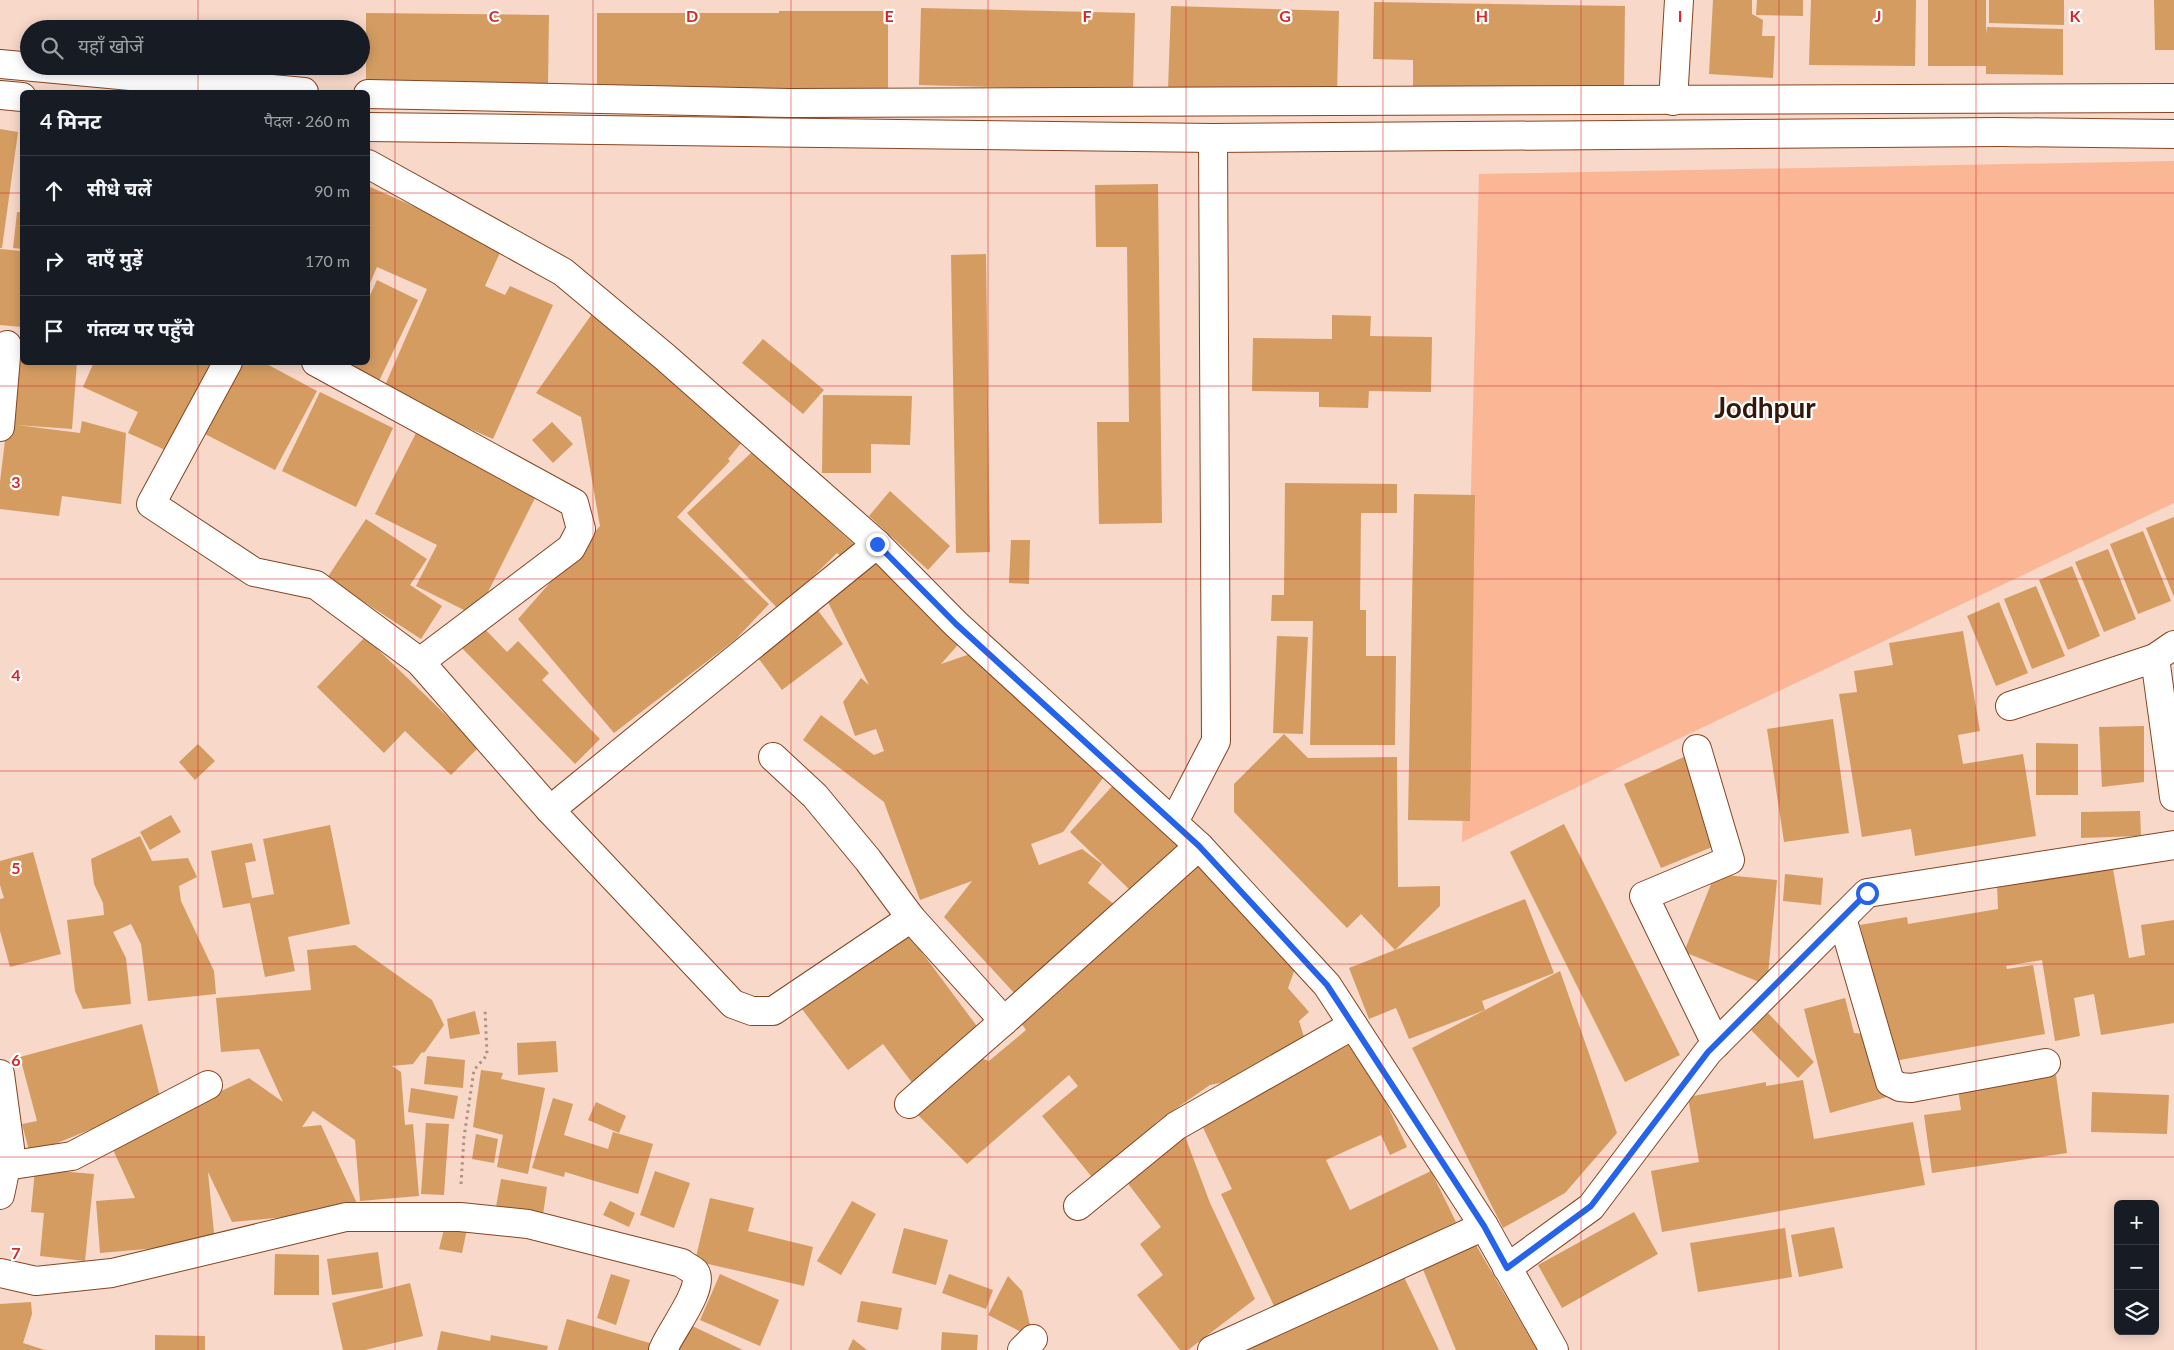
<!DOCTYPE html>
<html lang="hi">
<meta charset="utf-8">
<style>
:root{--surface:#171b24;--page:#20242c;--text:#f1f3f6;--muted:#9ea1a6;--line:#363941}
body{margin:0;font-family:Lato,"Noto Sans Devanagari",sans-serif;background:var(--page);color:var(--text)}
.controls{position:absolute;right:15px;bottom:15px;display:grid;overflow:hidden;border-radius:8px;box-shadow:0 2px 12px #0003}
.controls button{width:45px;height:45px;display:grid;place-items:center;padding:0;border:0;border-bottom:1px solid var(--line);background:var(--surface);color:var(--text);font:25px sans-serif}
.stop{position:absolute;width:15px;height:15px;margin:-11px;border:4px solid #2563eb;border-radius:50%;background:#fff}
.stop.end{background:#2563eb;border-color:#fff;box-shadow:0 1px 5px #0008}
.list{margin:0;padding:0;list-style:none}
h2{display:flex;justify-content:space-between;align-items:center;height:65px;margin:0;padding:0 20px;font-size:21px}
h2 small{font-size:16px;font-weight:400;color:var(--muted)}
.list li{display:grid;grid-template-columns:32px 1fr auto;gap:15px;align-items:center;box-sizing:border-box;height:70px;padding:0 20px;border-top:1px solid var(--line)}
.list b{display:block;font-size:19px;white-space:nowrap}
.list em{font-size:16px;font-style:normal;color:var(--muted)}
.icon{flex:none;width:28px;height:28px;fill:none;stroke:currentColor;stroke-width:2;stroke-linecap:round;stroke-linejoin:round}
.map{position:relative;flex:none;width:2174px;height:1350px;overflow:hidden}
.search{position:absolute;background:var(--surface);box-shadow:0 2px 12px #0003;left:20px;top:20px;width:350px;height:55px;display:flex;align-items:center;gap:12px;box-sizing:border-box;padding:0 18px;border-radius:28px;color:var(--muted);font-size:19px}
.panel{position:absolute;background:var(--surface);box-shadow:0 2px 12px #0003;left:20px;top:90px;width:350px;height:275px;border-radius:8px}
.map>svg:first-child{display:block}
.green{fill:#fbb695}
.building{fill:#d49c61}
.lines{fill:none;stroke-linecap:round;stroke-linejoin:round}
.minor-casing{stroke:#864522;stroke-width:30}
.path{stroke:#af9183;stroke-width:3;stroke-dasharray:2.5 4;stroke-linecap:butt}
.minor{stroke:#fff;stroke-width:28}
.route{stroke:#2563eb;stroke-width:6}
.grid{fill:none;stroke:#d62828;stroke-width:1;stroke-opacity:0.55}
.labels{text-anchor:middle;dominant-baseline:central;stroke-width:4.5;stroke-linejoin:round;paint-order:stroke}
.town-label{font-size:28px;font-weight:bold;fill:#331709;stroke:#fff}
.grid-label{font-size:16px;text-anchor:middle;font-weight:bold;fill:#d62828;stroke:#fff;stroke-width:4.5;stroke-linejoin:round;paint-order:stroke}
</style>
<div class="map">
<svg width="2174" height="1350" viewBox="0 0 2174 1350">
<rect width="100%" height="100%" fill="#f7d8c9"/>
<polygon class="green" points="2174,161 2174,503 1462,842 1479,174"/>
<g class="building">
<polygon points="1713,0 1752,0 1752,14 1763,20 1762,36 1775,36 1773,78 1709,74"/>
<polygon points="1757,0 1803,0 1803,16 1756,15"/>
<polygon points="1811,0 1916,0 1915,66 1809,65"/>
<polygon points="1928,0 1986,0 1986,34 1987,27 2063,29 2063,75 1986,74 1986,66 1928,66"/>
<polygon points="1989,0 2064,0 2064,25 1989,23"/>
<polygon points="2154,0 2174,0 2174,50 2155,50"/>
<polygon points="1374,2 1625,6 1624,90 1413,87 1413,60 1373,59"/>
<polygon points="1171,6 1339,11 1337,93 1168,89"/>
<polygon points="921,8 1135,13 1133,91 919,85"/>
<polygon points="779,11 888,11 888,88 597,90 597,13 779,13"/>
<polygon points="366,13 549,15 548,84 366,82"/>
<polygon points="0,129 18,132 2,248 0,248"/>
<polygon points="1158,184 1162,523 1099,524 1097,422 1129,422 1127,247 1096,247 1095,185"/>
<polygon points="368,186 503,246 485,286 505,295 510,286 553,305 493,439 383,390 427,289 377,267 368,288"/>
<polygon points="17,212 22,212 22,249 13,248"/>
<polygon points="0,249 22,251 22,327 0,325"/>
<polygon points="986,254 990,552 956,553 951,255"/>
<polygon points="377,280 418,300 378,383 337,362 368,362 368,300"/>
<polygon points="592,314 743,441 728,459 730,461 677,517 769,604 736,639 614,733 518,619 600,526 581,417 536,393"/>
<polygon points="1332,315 1371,316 1370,336 1432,337 1431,392 1369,391 1368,408 1319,407 1319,392 1252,391 1253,338 1332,339"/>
<polygon points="763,339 824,390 803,414 742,363"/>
<polygon points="11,350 22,351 22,362 77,362 72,429 17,425 80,433 82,421 126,433 121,504 62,496 59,516 0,509 0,482 7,424"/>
<polygon points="94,362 215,362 174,454 128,433 138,412 83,387"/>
<polygon points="241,362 263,362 317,391 275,470 205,434"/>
<polygon points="320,392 393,428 356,507 282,471"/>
<polygon points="823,395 912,396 910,445 871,444 871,473 822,473"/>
<polygon points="552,422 573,444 553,463 532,440"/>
<polygon points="416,433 537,494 476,616 416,586 437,545 375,514"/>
<polygon points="752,452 857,547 845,560 837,553 779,610 687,513"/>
<polygon points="1285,483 1397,484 1397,513 1361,513 1360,610 1366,610 1366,656 1396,656 1395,745 1310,745 1313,621 1271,621 1272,595 1284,595"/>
<polygon points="890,491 950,546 928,570 869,516"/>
<polygon points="1414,494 1475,495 1470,821 1408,820"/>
<polygon points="2174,517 2174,597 2146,528"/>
<polygon points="366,519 427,559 410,585 442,606 421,639 327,578"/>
<polygon points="2143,531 2171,601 2138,614 2110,544"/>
<polygon points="1011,540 1030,540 1029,584 1009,583"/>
<polygon points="2108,549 2136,619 2104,632 2075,562"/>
<polygon points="878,554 963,639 941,664 979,651 1106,774 1063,832 1031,844 1039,865 1082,849 1102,864 1088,883 1116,906 1017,996 944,917 972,881 920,900 884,802 803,740 821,715 874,755 884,751 876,729 855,736 843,702 861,678 869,685 828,602"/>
<polygon points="2072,566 2100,636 2068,650 2039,580"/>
<polygon points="2036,586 2065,656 2032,669 2004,599"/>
<polygon points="1999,602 2028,673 1996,686 1967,616"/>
<polygon points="814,605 843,644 782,690 753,651"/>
<polygon points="481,625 507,652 518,641 549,673 542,680 600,739 575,764 460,646"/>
<polygon points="1963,631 1980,731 1958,735 1963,764 2023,754 2036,836 1915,856 1911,829 1862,837 1839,694 1857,692 1854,671 1893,665 1889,643"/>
<polygon points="1277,636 1308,637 1303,734 1273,733"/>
<polygon points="365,637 479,747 451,775 405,731 384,753 317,687"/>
<polygon points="1833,719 1849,833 1784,842 1767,729"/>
<polygon points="2144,726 2144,782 2102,787 2099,727"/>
<polygon points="1284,734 1308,758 1397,757 1398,887 1440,886 1440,906 1395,950 1361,914 1347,928 1234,812 1234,784"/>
<polygon points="2036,743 2078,744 2078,795 2036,795"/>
<polygon points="198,744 215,761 195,780 179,762"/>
<polygon points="1686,756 1717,845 1661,868 1624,784"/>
<polygon points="1118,780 1187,846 1132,892 1070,832"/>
<polygon points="2140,811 2141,836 2081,838 2081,812"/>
<polygon points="171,815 181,832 150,850 140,832"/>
<polygon points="1564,824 1680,1055 1625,1082 1510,852"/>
<polygon points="330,825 350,924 288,937 295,971 265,977 250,903 223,908 211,851 252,843 256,861 245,863 252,898 274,894 263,839"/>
<polygon points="140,836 152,861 188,858 197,877 179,886 181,901 214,971 216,994 148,1001 141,944 131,924 113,932 126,958 131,1004 83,1009 75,991 67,920 104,915 103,903 94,884 91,859"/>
<polygon points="33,852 61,954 10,967 0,931 0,899 4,898 0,885 0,861"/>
<polygon points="1200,860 1296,966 1288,988 1309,1012 1299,1021 1306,1043 1230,1081 1210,1085 1158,1121 1096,1182 1042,1116 1078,1086 1069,1075 967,1164 913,1110 972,1055 989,1061 1026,1030 1019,1020"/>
<polygon points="2112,864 2129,958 2145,955 2141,925 2174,920 2174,1023 2101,1035 2094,994 2074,998 2080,1036 2055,1041 2042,960 2006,966 2007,969 2033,965 2045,1034 1894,1061 1860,925 1907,917 1908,924 1998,909 1997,885"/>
<polygon points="1715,874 1777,880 1767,985 1684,952"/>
<polygon points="1785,874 1823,878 1821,905 1783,901"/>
<polygon points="1525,899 1554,973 1482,1001 1485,1010 1409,1039 1396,1008 1369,1019 1349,968"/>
<polygon points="906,931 982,1033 913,1084 883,1044 848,1070 802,1009"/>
<polygon points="355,945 432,1000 444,1025 424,1053 422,1052 413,1064 392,1066 401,1072 405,1125 413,1124 419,1196 360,1201 355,1140 313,1111 302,1127 321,1125 360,1210 232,1222 208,1172 215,1243 100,1253 96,1201 135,1198 110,1143 249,1078 283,1102 259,1049 221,1052 216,998 311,990 307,950"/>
<polygon points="1560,971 1617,1133 1565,1193 1503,1228 1412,1048"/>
<polygon points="1845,998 1854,1033 1866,1034 1887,1097 1830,1113 1804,1009"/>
<polygon points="475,1011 480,1034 450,1039 447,1019"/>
<polygon points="1768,1013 1814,1062 1798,1078 1751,1030"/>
<polygon points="142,1024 161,1101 30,1154 22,1124 37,1121 20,1057"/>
<polygon points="556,1041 558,1072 518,1075 517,1043"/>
<polygon points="1357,1041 1407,1147 1390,1155 1381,1135 1326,1160 1350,1210 1431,1171 1456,1222 1275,1308 1221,1194 1232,1189 1198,1117"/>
<polygon points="427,1056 465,1060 463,1088 424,1084"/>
<polygon points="481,1070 503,1073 501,1079 545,1088 528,1174 497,1167 503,1135 473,1127"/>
<polygon points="2056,1075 2067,1153 1932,1173 1924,1115 1961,1110 1958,1088"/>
<polygon points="1803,1080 1814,1139 1913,1122 1925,1185 1662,1232 1651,1171 1699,1162 1688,1097 1766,1082 1766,1086"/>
<polygon points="411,1088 458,1096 454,1119 408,1112"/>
<polygon points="2092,1092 2169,1095 2167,1134 2091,1132"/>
<polygon points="553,1098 573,1104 564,1135 608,1149 613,1132 653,1144 638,1194 565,1172 564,1177 532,1168"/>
<polygon points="596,1102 626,1116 619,1133 588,1120"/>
<polygon points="426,1123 449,1124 444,1195 421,1194"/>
<polygon points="1183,1131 1210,1203 1255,1299 1188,1350 1180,1350 1137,1295 1163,1275 1140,1244 1161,1227 1123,1177"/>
<polygon points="476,1134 498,1139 494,1163 472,1159"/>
<polygon points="35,1169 94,1174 85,1261 40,1256 44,1213 31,1212"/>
<polygon points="655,1171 690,1183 674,1228 640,1215"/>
<polygon points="501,1179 547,1187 543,1215 496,1207"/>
<polygon points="710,1198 754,1208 748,1231 813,1247 804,1286 695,1261"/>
<polygon points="610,1201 635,1213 629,1227 603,1215"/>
<polygon points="852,1201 876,1214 841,1275 817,1261"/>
<polygon points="1634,1212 1658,1254 1562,1308 1538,1265"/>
<polygon points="445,1225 467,1229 462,1253 439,1249"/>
<polygon points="1834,1227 1843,1268 1799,1277 1791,1235"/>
<polygon points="904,1228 948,1240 936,1285 892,1273"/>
<polygon points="1785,1228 1792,1277 1698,1292 1690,1243"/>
<polygon points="1476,1245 1537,1350 1456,1350 1422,1267"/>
<polygon points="378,1252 383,1288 332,1295 327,1259"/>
<polygon points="275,1254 319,1255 319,1295 274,1295"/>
<polygon points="611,1274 630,1280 616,1325 597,1318"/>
<polygon points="720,1274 779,1300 760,1346 700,1320"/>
<polygon points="949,1274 993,1290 986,1309 942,1293"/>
<polygon points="1008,1276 1022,1291 1033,1338 988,1315"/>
<polygon points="1404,1277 1439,1350 1235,1350"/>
<polygon points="410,1283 423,1336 365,1350 343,1350 332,1303"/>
<polygon points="861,1301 902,1308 898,1330 857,1322"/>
<polygon points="31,1302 32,1314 23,1343 45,1350 0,1350 0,1304"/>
<polygon points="567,1319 660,1346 659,1350 558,1350"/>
<polygon points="686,1323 743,1350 673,1350"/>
<polygon points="441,1331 490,1341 491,1335 548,1346 547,1350 437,1350"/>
<polygon points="942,1332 978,1335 977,1350 941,1350"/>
<polygon points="155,1335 205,1336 205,1350 155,1350"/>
<polygon points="853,1339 867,1350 848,1350"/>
</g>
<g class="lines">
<defs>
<g id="minor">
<polyline points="0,64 304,92"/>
<polyline points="368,94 790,103 2174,98"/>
<polyline points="0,95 22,97"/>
<polyline points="1673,101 1679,0"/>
<polyline points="368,127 1213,138 2000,132 2174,134"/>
<polyline points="368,164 563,272 665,357 877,544 956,624 1199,846 1327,985 1484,1226 1554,1350"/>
<polyline points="228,362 151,504 254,572 316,585 420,662 550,810 733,1004 752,1011 773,1011 911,918"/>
<polyline points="316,362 574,503 581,529 571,548 420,662"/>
<polyline points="0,427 7,345"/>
<polyline points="2155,658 2174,645"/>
<polyline points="2010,706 2155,658 2174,797"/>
<polyline points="1697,749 1730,860 1644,896 1716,1044"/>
<polyline points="773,757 815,796 868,860 911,918 1004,1021"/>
<polyline points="550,810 877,544"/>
<polyline points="1174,822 1216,741 1213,138"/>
<polyline points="1842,918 1890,1082 1900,1087 1911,1088 2046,1063"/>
<polyline points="0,1074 10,1148 0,1195"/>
<polyline points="909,1104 1004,1021 1199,846"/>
<polyline points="6,1166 72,1156 208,1085"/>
<polyline points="1078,1206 1176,1126 1353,1025"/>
<polyline points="1507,1268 1591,1207 1708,1052 1867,893 2174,845"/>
<path d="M0 1273 36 1281 112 1273 346 1217H460L528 1224 682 1263C685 1266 692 1269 695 1272 706 1287 669 1333 663 1350"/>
<polyline points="1022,1350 1033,1339"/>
<polyline points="1212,1350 1484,1226"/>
</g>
</defs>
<use href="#minor" class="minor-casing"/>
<polyline class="path" points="461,1184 464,1137 474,1070 487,1055 485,1009"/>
<use href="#minor" class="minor"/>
</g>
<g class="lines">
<polyline class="route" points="877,544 956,624 1199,846 1327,985 1484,1226 1507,1268 1591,1206 1708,1052 1867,893"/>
</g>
<path class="grid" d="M198 0V29M395 0V1350M593 0V1350M791 0V1350M988 0V1350M1186 0V1350M1383 0V1350M1581 0V1350M1779 0V1350M1976 0V1350M198 66V92M0 193H22M368 193H2174M198 362V1350M0 386H2174M0 579H2174M0 771H2174M0 964H2174M0 1157H2174"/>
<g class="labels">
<g class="town-label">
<text x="1765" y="407">Jodhpur</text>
</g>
</g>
<g class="grid-label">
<text x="494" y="22">C</text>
<text x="692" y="22">D</text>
<text x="889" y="22">E</text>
<text x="1087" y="22">F</text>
<text x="1285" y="22">G</text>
<text x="1482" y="22">H</text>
<text x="1680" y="22">I</text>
<text x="1878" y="22">J</text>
<text x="2075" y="22">K</text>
<text x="16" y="488">3</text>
<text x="16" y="681">4</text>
<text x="16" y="874">5</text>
<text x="16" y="1066">6</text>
<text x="16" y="1259">7</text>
</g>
</svg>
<div class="controls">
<button>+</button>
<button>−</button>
<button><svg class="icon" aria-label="layers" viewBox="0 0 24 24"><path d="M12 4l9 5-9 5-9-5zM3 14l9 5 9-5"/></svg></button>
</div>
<div class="stop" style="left:1867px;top:893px"></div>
<div class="stop end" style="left:877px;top:544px"></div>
<div class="search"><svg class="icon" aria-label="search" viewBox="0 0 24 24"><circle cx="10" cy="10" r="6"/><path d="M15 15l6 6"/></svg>यहाँ खोजें</div>
<section class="panel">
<h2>4 मिनट<small>पैदल · 260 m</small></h2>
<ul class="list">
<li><svg class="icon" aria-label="ahead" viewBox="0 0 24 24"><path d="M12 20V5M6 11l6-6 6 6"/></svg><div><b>सीधे चलें</b></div><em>90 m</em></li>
<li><svg class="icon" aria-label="right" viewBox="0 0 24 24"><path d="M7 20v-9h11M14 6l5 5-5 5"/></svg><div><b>दाएँ मुड़ें</b></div><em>170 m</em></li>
<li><svg class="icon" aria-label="arrive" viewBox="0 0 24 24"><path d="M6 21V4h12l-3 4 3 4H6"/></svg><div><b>गंतव्य पर पहुँचे</b></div></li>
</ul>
</section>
</div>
